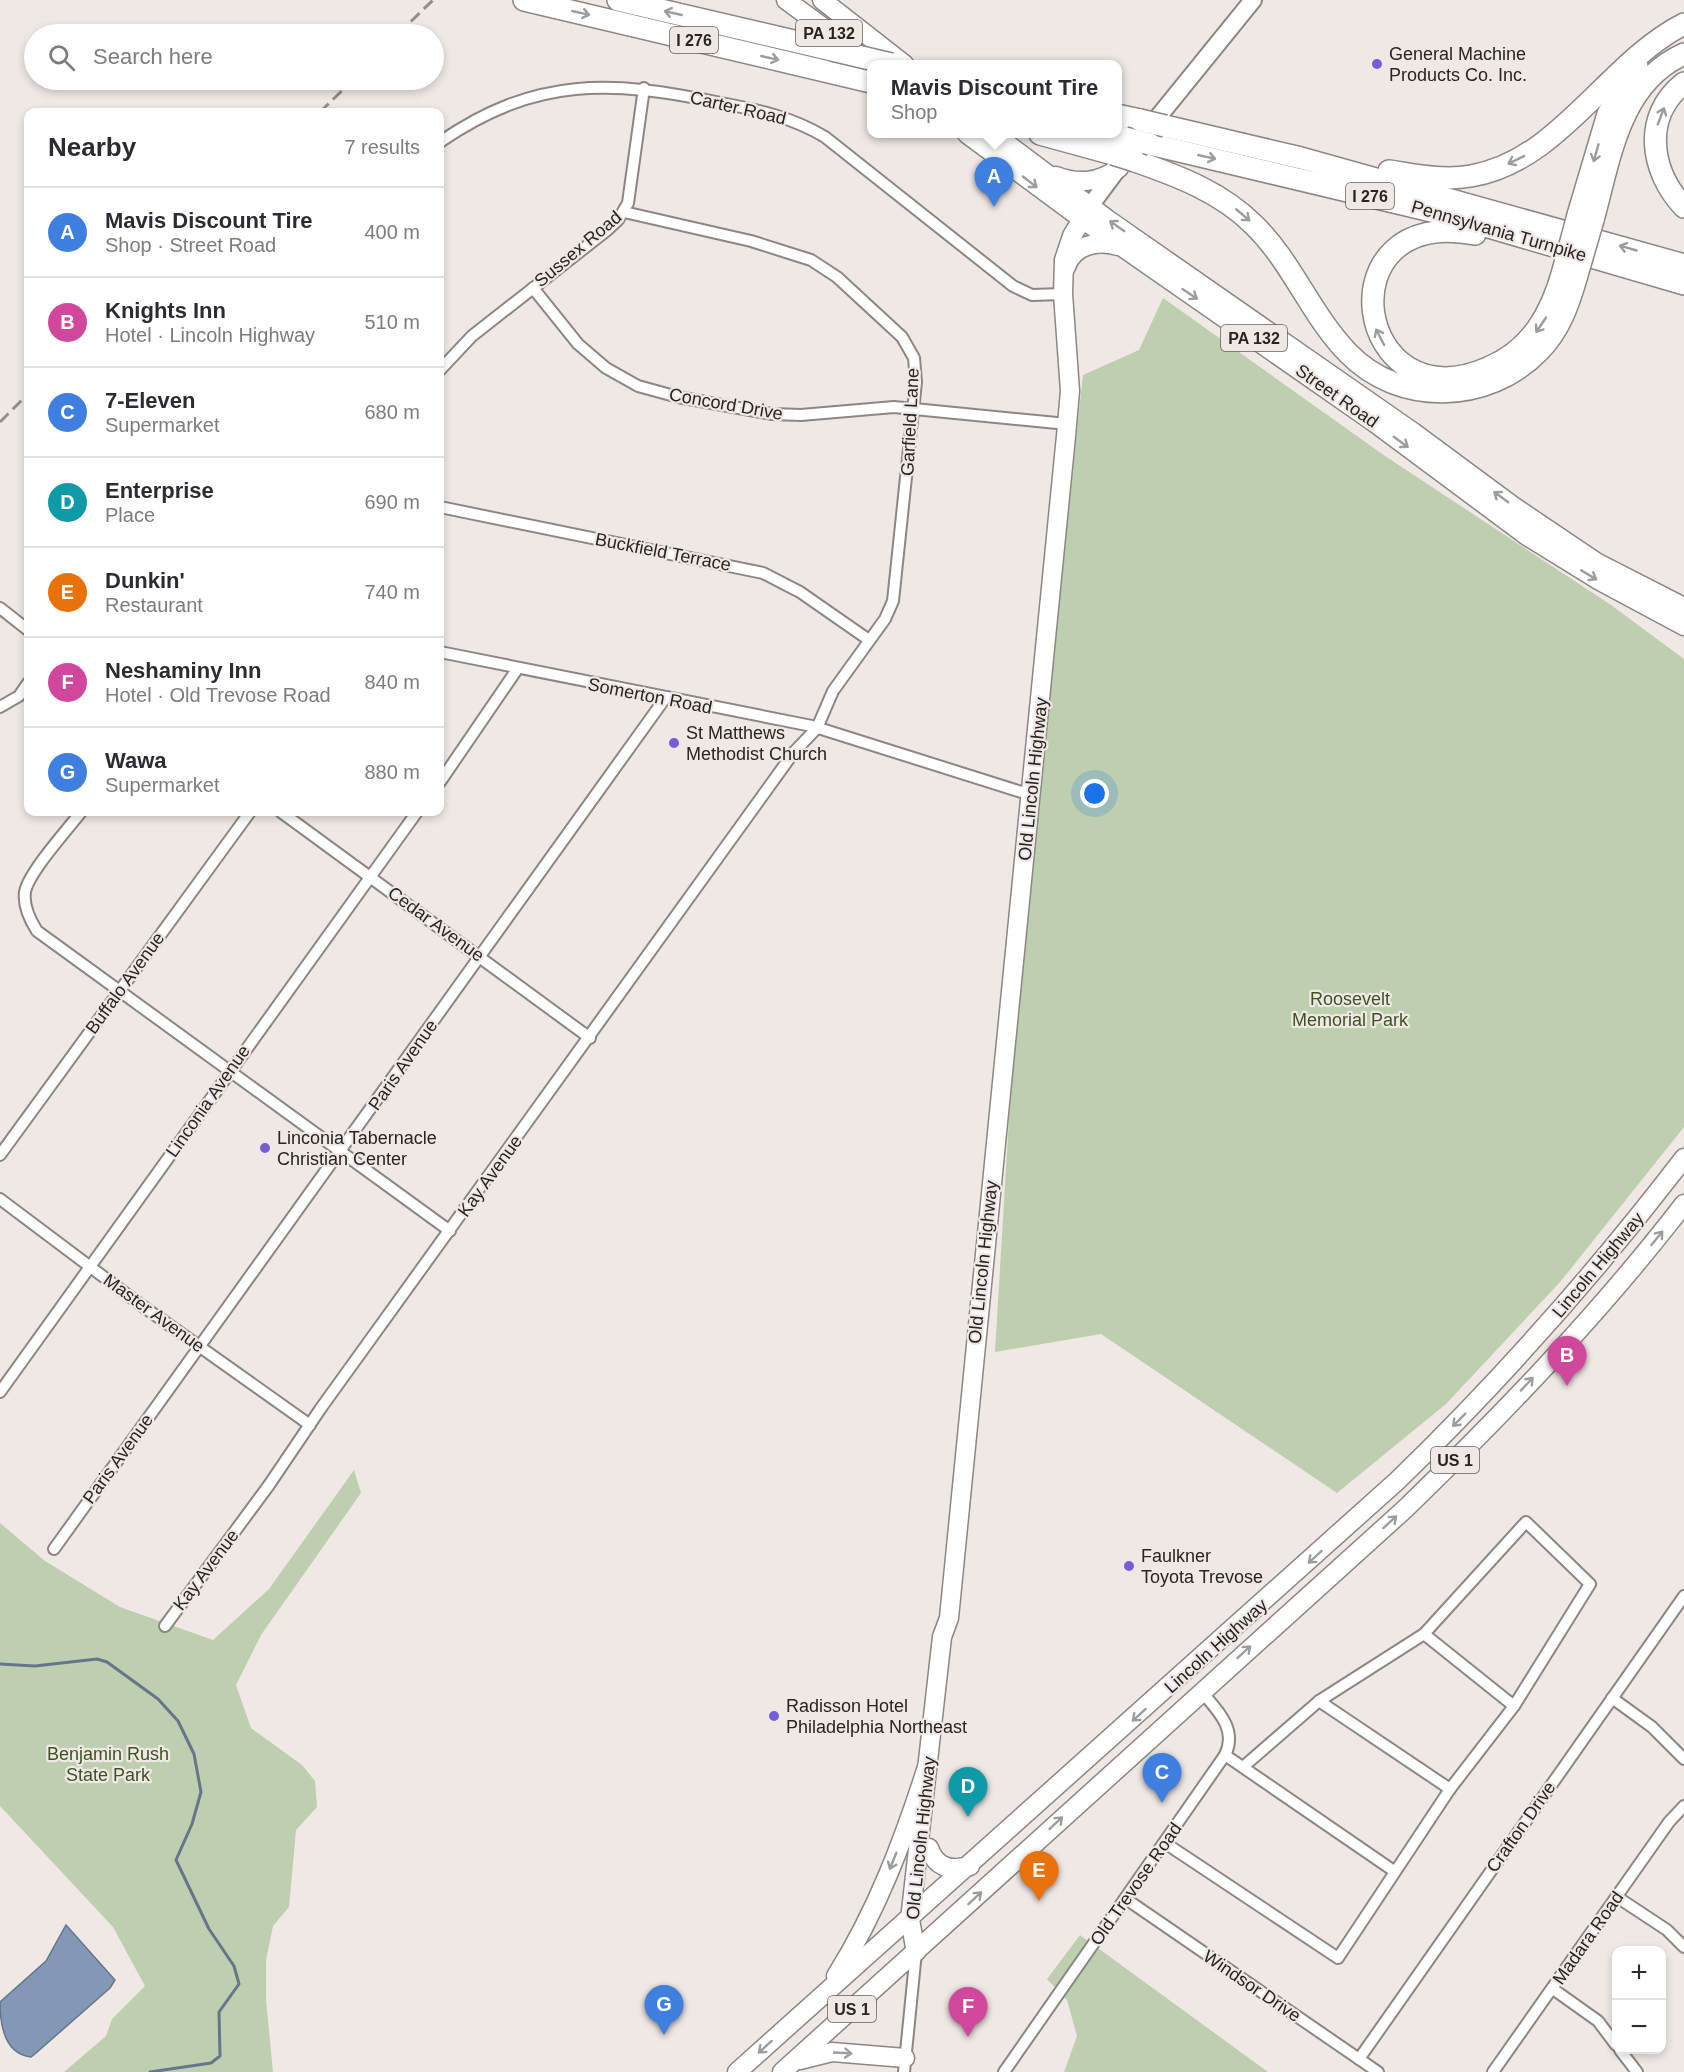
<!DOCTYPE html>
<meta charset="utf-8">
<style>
:root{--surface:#fff;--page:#f2f2f3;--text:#2b2b33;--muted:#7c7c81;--line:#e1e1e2;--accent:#745dd8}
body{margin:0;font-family:Arial,sans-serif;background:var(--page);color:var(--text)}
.controls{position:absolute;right:18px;bottom:18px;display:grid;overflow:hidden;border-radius:12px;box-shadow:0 3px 9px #0003}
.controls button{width:54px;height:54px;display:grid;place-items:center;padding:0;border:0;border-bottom:2px solid var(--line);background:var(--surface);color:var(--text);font:30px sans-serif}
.you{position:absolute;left:1095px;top:794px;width:21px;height:21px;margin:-15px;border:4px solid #fff;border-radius:50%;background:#1a73e8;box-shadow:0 0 0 9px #1a73e833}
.badge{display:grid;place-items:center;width:39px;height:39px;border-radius:50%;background:var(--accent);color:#fff;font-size:20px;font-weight:700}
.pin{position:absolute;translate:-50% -50px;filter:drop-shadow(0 2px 3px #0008)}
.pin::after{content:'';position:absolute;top:32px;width:21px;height:18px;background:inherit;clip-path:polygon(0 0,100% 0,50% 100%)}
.popup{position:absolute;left:867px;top:60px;width:255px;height:78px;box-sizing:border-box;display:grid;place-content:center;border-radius:12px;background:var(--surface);filter:drop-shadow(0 2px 4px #0005);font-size:20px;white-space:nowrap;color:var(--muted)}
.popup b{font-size:22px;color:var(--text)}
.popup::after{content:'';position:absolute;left:50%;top:100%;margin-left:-12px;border:12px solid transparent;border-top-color:var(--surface)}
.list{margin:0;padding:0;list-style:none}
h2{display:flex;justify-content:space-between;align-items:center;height:78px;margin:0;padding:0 24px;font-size:26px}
h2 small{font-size:20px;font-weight:400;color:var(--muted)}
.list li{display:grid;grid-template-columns:39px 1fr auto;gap:18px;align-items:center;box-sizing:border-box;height:90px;padding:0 24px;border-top:2px solid var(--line)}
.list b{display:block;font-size:22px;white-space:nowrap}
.list p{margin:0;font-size:20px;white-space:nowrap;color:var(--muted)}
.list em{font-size:20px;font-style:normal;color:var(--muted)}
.icon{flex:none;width:33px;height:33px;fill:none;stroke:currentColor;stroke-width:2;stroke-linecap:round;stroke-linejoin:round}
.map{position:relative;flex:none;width:1684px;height:2072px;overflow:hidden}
.search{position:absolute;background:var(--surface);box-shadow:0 3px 9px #0003;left:24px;top:24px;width:420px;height:66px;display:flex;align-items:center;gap:15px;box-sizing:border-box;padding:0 21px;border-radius:33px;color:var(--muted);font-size:22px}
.panel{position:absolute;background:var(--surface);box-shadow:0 3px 9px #0003;left:24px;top:108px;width:420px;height:708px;border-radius:12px}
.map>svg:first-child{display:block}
.green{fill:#bdcfaf}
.water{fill:#8398b7;stroke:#67758b;stroke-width:1.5}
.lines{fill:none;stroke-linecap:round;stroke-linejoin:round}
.stream{stroke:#67758b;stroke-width:3}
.minor-casing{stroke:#8d8683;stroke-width:14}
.secondary-casing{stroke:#8d8683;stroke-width:20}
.primary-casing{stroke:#8d8683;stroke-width:21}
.trunk-casing{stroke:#8d8683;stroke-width:21}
.motorway-casing{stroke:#8d8683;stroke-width:24}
.minor{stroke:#fff;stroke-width:10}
.secondary{stroke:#fff;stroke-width:16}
.primary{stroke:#fff;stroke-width:18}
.trunk{stroke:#fff;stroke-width:18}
.motorway{stroke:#fff;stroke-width:21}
.rail{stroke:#938d8b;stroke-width:3;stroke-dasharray:12 6;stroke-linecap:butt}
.motorway-bridge-casing{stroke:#8d8683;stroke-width:24;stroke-linecap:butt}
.motorway-bridge{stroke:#fff;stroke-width:21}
.oneway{stroke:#9e9c9c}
.poi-dot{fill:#745dd8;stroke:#f0e8e5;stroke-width:2}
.labels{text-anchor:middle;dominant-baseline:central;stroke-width:4.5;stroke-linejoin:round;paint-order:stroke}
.shield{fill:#f0e8e5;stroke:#635f5d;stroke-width:1.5}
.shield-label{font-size:16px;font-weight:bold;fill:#272423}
.poi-label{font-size:18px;fill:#272423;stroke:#f0e8e5;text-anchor:start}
.street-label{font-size:18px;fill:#272423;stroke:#f0e8e5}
.park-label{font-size:18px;fill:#3a5321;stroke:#f0e8e5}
</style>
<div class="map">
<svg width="1684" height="2072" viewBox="0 0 1684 2072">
<rect width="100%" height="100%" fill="#f0e8e5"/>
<g class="green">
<polygon points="1163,298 1385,456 1611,605 1684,659 1684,1127 1561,1281 1446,1404 1337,1493 1101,1334 995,1352 1017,985 1083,375 1139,350"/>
<polygon points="354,1470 361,1493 261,1635 236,1685 251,1728 302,1765 315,1781 317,1807 296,1830 289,1907 273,1926 266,1960 266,2000 273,2072 64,2072 106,2036 112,2019 145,1986 113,1927 0,1806 0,1523 45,1561 120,1607 213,1640 269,1589"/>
<polygon points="1080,1935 1268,2072 1064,2072 1077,2036 1067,2000 1047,1979"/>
</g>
<path class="water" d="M66 1925 115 1980 110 1988 36 2053 31 2057C4 2054 0 2025 0 2002L46 1961Z"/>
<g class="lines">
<polyline class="stream" points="0,1664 35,1666 97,1659 107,1662 158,1699 178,1721 194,1754 201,1792 192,1824 176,1860 209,1929 234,1966 239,1984 219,2012 220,2056 211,2063 150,2072"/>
<defs>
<g id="minor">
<path d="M440 142C536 76 611 80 721 103 758 110 792 117 825 137L1013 286 1032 295 1063 294"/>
<polyline points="533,288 578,344 606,368 638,386 678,397 772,414 801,415 894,407 1067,424"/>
<polyline points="440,370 472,336 606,231 618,220 628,203 644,88"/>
<polyline points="440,507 763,573 800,592 869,640"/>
<polyline points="0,608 28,630"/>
<polyline points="440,652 812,726 1031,795"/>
<polyline points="0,707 19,696 28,683"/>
<polyline points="440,782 518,668"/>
<path d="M81 812C68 829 28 873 25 892 23 906 30 920 37 931L450 1231"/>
<polyline points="281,812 590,1038"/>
<polyline points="0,1155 250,812"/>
<polyline points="0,1199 141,1305 310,1425"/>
<polyline points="0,1392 417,812"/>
<polyline points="54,1549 666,697"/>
<polyline points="165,1626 269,1485 321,1408 794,752 817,728 833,691 885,619 893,601 916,382 914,358 902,337 837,277 811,260 751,241 624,212"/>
<polyline points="1612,1698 1652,1727 1684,1759"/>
<polyline points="1319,1701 1450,1789"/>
<polyline points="1225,1755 1394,1871"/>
<polyline points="1243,1767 1319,1701 1424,1634 1514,1706"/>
<polyline points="1165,1843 1338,1958 1450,1789 1514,1706 1590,1584 1526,1522 1424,1634"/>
<polyline points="1617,1897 1667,1930 1684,1947"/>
<polyline points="1126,1899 1378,2072"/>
<polyline points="1553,1989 1598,2021 1616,2045"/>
<polyline points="1620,2050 1637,2072"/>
<polyline points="1359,2059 1684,1596"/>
<polyline points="904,2072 916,1952"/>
<path d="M1004 2072 1225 1755C1238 1729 1217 1710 1201 1691"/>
<polyline points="1493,2072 1669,1822 1684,1806"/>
</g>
<g id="secondary">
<polyline points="1146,132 1253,0"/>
<polyline points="1090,206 1119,167"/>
</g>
<g id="primary">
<polyline points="786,0 862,56"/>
<polyline points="822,0 904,64"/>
<polyline points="967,134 1082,219 1375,423 1527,536 1600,581 1684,626"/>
<polyline points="994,134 1107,219 1413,432 1513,506 1596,562 1684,607"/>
<path d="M1056 176C1080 185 1099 182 1119 168"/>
<path d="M1066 267C1073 245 1097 240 1118 246"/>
<polyline points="916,1952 910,1920 942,1637 949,1618 1066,436 1070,391 1063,294 1064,260 1072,236 1090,206"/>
</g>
<g id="trunk">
<path d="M929 1848C936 1868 951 1871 970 1866"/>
<path d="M836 1976C877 1911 904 1839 927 1767"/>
<polyline points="800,2060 832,2052 905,2058"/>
<path d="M737 2072 1397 1481C1501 1380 1596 1273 1684 1158"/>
<path d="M782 2072 1405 1509C1504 1413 1600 1313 1684 1204"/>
</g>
<g id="motorway">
<polyline points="524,0 871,82"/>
<polyline points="618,0 832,50"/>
<path d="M1684 83C1642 116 1650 171 1684 207"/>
<polyline points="1117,115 1140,120"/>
<polyline points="1165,126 1301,158 1684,265"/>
<polyline points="1040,134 1113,154"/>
<polyline points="1103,134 1125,138"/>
<polyline points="1150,144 1444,214 1684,284"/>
<path d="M1135 161C1178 176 1221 192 1254 225 1292 262 1311 315 1348 353 1399 406 1488 404 1539 351 1560 330 1569 303 1577 275"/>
<path d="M1389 171C1416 175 1444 181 1471 176 1560 161 1607 63 1684 24"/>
<polyline points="1578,215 1608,114 1637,66"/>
<path d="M1593 220C1610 159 1619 83 1684 54"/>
<path d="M1475 234C1321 205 1354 426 1488 368 1531 350 1551 314 1563 271"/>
</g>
</defs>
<use href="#minor" class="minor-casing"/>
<use href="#secondary" class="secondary-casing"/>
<use href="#primary" class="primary-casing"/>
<use href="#trunk" class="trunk-casing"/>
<use href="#motorway" class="motorway-casing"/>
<use href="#minor" class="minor"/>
<use href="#secondary" class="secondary"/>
<use href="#primary" class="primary"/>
<use href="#trunk" class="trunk"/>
<use href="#motorway" class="motorway"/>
<g class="rail">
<polyline points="398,34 433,0"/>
<polyline points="320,112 353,80"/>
<polyline points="0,422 28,394"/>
</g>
<defs>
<g id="motorway-bridge">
<polyline points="832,50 891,64"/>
<polyline points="1140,120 1165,126"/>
<polyline points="1125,138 1150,144"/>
<polyline points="1113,154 1135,161"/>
<polyline points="1563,271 1578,215"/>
<polyline points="1577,275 1593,220"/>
</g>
</defs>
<use href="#motorway-bridge" class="motorway-bridge-casing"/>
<use href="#motorway-bridge" class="motorway-bridge"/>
</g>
<defs><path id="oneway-shaft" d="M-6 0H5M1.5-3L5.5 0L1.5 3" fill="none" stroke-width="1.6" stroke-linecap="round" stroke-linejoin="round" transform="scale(1.5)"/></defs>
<g class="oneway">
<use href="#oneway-shaft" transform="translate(581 13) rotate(13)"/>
<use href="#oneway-shaft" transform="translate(673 13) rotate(-167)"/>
<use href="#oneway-shaft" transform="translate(770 58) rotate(13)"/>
<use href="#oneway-shaft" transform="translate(1661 116) rotate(-69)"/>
<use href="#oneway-shaft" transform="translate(1596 153) rotate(106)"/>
<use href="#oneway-shaft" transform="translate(1207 157) rotate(13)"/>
<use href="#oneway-shaft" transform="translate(1516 160) rotate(154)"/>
<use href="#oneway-shaft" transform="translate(1030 182) rotate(38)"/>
<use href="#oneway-shaft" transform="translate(1243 215) rotate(40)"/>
<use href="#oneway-shaft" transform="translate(1117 226) rotate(-145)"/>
<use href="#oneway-shaft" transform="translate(1628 248) rotate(-164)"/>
<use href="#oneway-shaft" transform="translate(1190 294) rotate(34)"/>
<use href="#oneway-shaft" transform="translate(1541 325) rotate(124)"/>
<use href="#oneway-shaft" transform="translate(1380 337) rotate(-117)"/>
<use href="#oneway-shaft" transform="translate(1401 442) rotate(36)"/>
<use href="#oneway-shaft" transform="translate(1501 497) rotate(-144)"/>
<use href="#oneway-shaft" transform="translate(1589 575) rotate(31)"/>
<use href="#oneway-shaft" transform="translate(1657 1238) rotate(-51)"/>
<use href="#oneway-shaft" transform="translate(1527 1384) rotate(-47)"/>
<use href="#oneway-shaft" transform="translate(1459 1420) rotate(135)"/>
<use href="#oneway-shaft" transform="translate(1390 1522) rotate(-42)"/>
<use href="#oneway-shaft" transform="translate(1315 1557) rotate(138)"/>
<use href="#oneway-shaft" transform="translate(1244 1652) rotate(-42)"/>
<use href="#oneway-shaft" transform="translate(1139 1715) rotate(138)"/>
<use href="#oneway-shaft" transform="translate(1056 1823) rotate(-43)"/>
<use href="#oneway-shaft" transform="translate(893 1861) rotate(112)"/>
<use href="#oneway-shaft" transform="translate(975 1898) rotate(-43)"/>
<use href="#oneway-shaft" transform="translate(765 2047) rotate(138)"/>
<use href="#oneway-shaft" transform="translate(843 2053) rotate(3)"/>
</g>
<g class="poi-dot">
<circle cx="1377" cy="64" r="6"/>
<circle cx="674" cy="743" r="6"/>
<circle cx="265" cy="1148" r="6"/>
<circle cx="1129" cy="1566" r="6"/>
<circle cx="774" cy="1716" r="6"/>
</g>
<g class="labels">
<g class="shield">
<rect x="796" y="20" width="66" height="26" rx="4.5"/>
<rect x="670" y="27" width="48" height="26" rx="4.5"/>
<rect x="1346" y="183" width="48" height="26" rx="4.5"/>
<rect x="1221" y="325" width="66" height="26" rx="4.5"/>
<rect x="1431" y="1447" width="48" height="26" rx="4.5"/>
<rect x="828" y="1996" width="48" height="26" rx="4.5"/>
</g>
<g class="shield-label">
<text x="829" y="33">PA 132</text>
<text x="694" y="40">I 276</text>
<text x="1370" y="196">I 276</text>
<text x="1254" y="338">PA 132</text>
<text x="1455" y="1460">US 1</text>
<text x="852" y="2009">US 1</text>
</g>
<g class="poi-label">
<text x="1389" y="54">General Machine<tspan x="1389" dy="21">Products Co. Inc.</tspan></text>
<text x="686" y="733">St Matthews<tspan x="686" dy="21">Methodist Church</tspan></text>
<text x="277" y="1138">Linconia Tabernacle<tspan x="277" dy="21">Christian Center</tspan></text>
<text x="1141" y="1556">Faulkner<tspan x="1141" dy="21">Toyota Trevose</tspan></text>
<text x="786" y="1706">Radisson Hotel<tspan x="786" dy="21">Philadelphia Northeast</tspan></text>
</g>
<g class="street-label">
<text transform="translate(738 108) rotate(13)">Carter Road</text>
<text transform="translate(1499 231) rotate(16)">Pennsylvania Turnpike</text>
<text transform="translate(578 249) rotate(-40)">Sussex Road</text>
<text transform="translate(1337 396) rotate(35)">Street Road</text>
<text transform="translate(726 404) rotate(10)">Concord Drive</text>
<text transform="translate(910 422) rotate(-87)">Garfield Lane</text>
<text transform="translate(663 552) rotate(11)">Buckfield Terrace</text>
<text transform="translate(650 696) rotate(11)">Somerton Road</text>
<text transform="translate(1033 779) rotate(-84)">Old Lincoln Highway</text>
<text transform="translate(436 924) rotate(36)">Cedar Avenue</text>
<text transform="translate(125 983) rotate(-54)">Buffalo Avenue</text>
<text transform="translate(403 1065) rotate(-55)">Paris Avenue</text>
<text transform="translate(208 1101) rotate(-55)">Linconia Avenue</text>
<text transform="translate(490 1176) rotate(-54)">Kay Avenue</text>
<text transform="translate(983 1262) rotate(-84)">Old Lincoln Highway</text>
<text transform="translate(1598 1265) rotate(-50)">Lincoln Highway</text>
<text transform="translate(154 1313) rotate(36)">Master Avenue</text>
<text transform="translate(118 1459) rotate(-54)">Paris Avenue</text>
<text transform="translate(206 1570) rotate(-53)">Kay Avenue</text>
<text transform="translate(1216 1646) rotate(-42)">Lincoln Highway</text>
<text transform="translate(1521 1827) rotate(-55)">Crafton Drive</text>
<text transform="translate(921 1838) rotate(-84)">Old Lincoln Highway</text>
<text transform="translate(1136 1884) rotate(-55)">Old Trevose Road</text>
<text transform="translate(1588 1938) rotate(-55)">Madara Road</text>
<text transform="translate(1252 1986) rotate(34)">Windsor Drive</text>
</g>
<g class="park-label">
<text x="1350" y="999">Roosevelt<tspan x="1350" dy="21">Memorial Park</tspan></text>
<text x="108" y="1754">Benjamin Rush<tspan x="108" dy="21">State Park</tspan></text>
</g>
</g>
</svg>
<div class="controls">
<button>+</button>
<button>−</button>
</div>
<div class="you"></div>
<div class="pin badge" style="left:994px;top:207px;background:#3f7fe0">A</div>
<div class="popup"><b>Mavis Discount Tire</b>Shop</div>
<div class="pin badge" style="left:1567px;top:1386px;background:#d1479c">B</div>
<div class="pin badge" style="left:1162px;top:1803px;background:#3f7fe0">C</div>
<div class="pin badge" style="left:968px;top:1817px;background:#0f9aa8">D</div>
<div class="pin badge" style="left:1039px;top:1901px;background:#e8710a">E</div>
<div class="pin badge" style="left:968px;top:2037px;background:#d1479c">F</div>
<div class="pin badge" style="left:664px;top:2035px;background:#3f7fe0">G</div>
<div class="search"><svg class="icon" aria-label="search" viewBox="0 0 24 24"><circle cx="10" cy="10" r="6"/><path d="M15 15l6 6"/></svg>Search here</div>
<section class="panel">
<h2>Nearby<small>7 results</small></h2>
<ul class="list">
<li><span class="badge" style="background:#3f7fe0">A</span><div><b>Mavis Discount Tire</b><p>Shop · Street Road</p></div><em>400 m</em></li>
<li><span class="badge" style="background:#d1479c">B</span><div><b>Knights Inn</b><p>Hotel · Lincoln Highway</p></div><em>510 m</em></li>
<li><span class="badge" style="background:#3f7fe0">C</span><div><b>7-Eleven</b><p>Supermarket</p></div><em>680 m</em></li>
<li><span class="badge" style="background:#0f9aa8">D</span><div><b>Enterprise</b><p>Place</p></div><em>690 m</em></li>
<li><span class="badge" style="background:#e8710a">E</span><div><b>Dunkin'</b><p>Restaurant</p></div><em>740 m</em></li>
<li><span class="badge" style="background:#d1479c">F</span><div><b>Neshaminy Inn</b><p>Hotel · Old Trevose Road</p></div><em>840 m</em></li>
<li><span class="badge" style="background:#3f7fe0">G</span><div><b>Wawa</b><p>Supermarket</p></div><em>880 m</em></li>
</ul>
</section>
</div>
